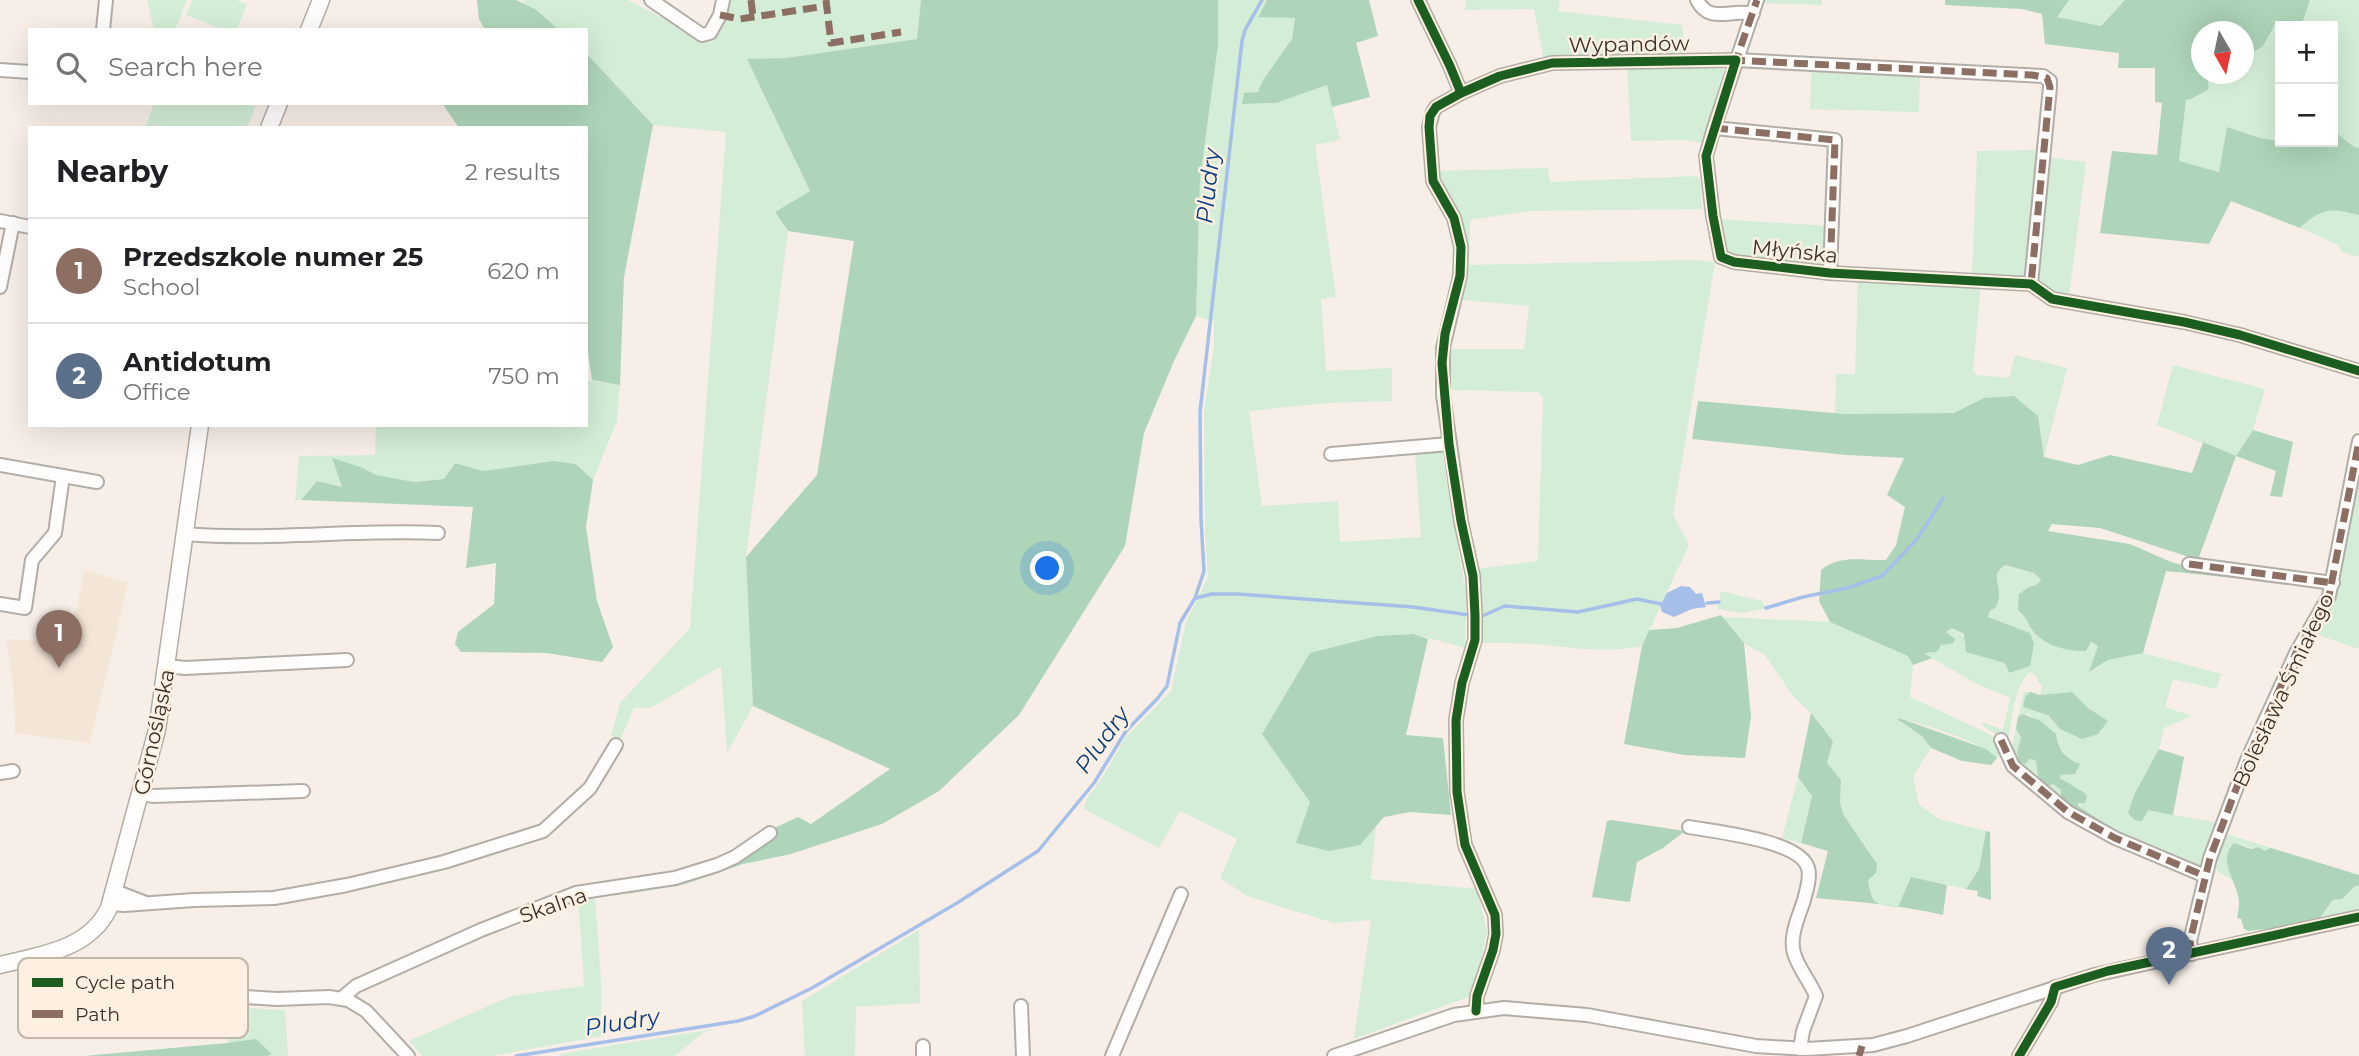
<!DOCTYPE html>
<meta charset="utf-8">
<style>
:root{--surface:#fff;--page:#f2f2f2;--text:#202124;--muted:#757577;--line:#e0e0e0;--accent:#0f766e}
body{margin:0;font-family:Montserrat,sans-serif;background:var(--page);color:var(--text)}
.controls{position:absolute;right:21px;top:21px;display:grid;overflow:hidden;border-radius:0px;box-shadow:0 7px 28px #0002}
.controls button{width:63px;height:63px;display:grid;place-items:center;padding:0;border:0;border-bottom:2px solid var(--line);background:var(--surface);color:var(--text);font:35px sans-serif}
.compass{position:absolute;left:2191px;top:21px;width:63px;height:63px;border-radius:50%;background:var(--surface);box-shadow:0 7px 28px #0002;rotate:171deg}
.you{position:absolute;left:1048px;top:569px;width:24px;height:24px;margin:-18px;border:5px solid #fff;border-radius:50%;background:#1a73e8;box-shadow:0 0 0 10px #1a73e833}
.badge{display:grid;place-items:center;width:46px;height:46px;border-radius:50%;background:var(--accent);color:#fff;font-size:23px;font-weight:700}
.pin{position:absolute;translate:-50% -58px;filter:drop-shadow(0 2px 4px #0008)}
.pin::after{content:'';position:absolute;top:37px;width:24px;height:21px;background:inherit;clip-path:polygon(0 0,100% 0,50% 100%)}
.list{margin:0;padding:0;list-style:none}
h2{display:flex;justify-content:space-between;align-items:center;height:91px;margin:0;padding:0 28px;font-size:30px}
h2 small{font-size:23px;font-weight:400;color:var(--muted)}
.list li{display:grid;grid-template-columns:46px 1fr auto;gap:21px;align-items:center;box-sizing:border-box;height:105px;padding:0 28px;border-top:2px solid var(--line)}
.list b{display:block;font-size:26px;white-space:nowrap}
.list p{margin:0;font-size:23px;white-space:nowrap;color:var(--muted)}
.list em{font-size:23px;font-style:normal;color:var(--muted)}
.icon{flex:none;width:38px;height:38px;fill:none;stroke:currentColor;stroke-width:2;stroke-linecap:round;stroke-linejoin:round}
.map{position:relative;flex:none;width:2359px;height:1056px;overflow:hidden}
.search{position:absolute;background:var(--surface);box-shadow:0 7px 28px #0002;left:28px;top:28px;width:560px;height:77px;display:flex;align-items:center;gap:18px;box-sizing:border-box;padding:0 24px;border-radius:0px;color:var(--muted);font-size:26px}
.panel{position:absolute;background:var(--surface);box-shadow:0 7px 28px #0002;left:28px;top:126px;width:560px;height:301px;border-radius:0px}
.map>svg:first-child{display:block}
.built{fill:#f4e6d7}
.green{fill:#d3edd6}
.forest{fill:#aed5b9}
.water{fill:#a5bfe9}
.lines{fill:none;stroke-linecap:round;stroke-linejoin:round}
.stream{stroke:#a5bfe9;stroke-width:3.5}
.street-casing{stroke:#b3ada7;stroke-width:16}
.secondary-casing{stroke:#b3ada7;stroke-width:19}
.street{stroke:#fefdfb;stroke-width:12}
.secondary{stroke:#fefdfb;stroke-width:16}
.quiet{stroke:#8d6e63;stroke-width:7;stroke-dasharray:14 7;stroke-linecap:butt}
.cycleway-casing{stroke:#fef0e0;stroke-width:13}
.cycleway{stroke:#1b5e20;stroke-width:9}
.labels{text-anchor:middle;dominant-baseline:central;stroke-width:5;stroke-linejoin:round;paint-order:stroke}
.street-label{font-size:21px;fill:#39332d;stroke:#fef0e0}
.water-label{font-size:23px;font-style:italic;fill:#093d85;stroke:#fef0e0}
.key{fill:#fef0e0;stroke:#c3b7aa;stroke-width:2}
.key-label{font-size:19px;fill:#39332d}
</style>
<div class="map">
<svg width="2359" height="1056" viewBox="0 0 2359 1056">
<rect width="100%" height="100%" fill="#f7efe7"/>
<polygon class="built" points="84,570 128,583 90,743 15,733 14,692 6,639 65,643 73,613 77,609"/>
<g class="green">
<polygon points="147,0 187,0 175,30 154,30"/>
<polygon points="192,0 236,0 247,4 237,30 223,30 186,15"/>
<polygon points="526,0 628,0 711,43 728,0 921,0 917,39 786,58 747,59 810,191 775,212 788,232 746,557 753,706 727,753 721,666 651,708 634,708 621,738 611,736 620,703 690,628 726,132 653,125 586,53 586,30 559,30 522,1"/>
<polygon points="1218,0 1267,0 1258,16 1295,18 1292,39 1263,80 1258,92 1242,104 1276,103 1327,85 1340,140 1315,145 1336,297 1321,299 1326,371 1392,368 1392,401 1328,403 1249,411 1262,506 1338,501 1340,542 1421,537 1415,451 1442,451 1466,594 1465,648 1413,634 1378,636 1262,734 1311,802 1297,843 1359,845 1376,826 1371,879 1477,889 1487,932 1479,969 1468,997 1354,1039 1371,920 1334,923 1247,896 1220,878 1237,839 1180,811 1159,848 1084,809 1086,800 1105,773 1125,738 1171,691 1186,622 1208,577 1205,534 1204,411 1214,347 1214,321 1196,316 1200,179 1218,45"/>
<polygon points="1466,0 1560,0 1558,11 1682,25 1685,56 1544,60 1534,9 1465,10"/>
<polygon points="1762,0 1822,0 1822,5 1764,3"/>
<polygon points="2069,0 2125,0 2101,26 2056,17"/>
<polygon points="2310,0 2359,0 2359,148 2354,147 2333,130 2333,26 2280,26 2280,139 2278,141 2260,138 2227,127 2220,172 2179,162 2186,100 2209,89 2207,74 2244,74 2244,59 2263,46 2277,21 2303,21"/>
<polygon points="1627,66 1710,66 1723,69 1726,73 1701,143 1685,140 1631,141"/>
<polygon points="1812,67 1920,73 1919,112 1810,109"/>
<polygon points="154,103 246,103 255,107 247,128 145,128"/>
<polygon points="2039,150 2026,280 1972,276 1977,151"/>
<polygon points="2047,157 2086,162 2069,297 2052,294 2034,279"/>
<path d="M1548 168 1550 182 1697 176 1701 184 1702 209 1530 211 1470 220 1469 265 1691 260 1715 262 1673 515 1689 545 1642 646C1605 654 1571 647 1534 644 1516 643 1498 643 1480 643L1476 569 1538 561 1543 397 1538 392 1453 390 1447 387 1449 349H1524L1529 306 1462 300 1468 265 1436 183 1438 171Z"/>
<polygon points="2336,209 2359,215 2359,257 2342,252 2338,245 2300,228 2313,215"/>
<polygon points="1716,219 1829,226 1828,269 1747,261 1725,253"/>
<polygon points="1858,281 1981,283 1973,370 1977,375 2009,378 2015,355 2067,368 2044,457 2038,416 1984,398 1955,413 1835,414 1836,374 1855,374"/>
<polygon points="2173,365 2265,389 2253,430 2236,456 2157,425"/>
<polygon points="586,380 620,385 617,421 593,480 576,464 553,461 483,471 455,463 444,479 415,482 376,475 361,467 332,459 342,487 317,481 301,500 295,500 299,456 375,455 376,425 586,425"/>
<polygon points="2359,452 2359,649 2315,634 2253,763 2257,767 2298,780 2251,766 2230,822 2226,823 2252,754 2277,699 2309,637 2336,594 2354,499 2354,482"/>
<path d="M2005 565 2034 573 2041 580 2037 586 2029 587C2026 635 2032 640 2078 651L2090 642 2099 647 2090 672 2108 660 2143 653 2221 674 2216 689 2173 679 2165 707 2192 716 2164 728 2159 749 2135 793 2148 810 2218 823 2204 865 2201 868 2158 853 2125 834 2094 823 2102 820 2078 806 2077 804 2085 793 2060 778 2061 775 2075 774 2063 751 2058 746 2056 734 2028 714 2018 717 2024 692H2030L2025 697 2024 707 2048 715 2060 729 2108 721 2088 708 2072 692 2040 695 2042 685 2037 681V677L2030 672C2013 687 2012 723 2007 744L2004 739 1983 726 1982 722 2003 730 2010 698 1975 683 1923 653 1937 652 1946 632 1952 628C1971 638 1984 656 2005 663L2009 673 2030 665V633L1988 617 1999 594C1995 581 1992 573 2005 565Z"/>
<polygon points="1721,591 1762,601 1766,608 1742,613 1717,609"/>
<path d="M1723 617 1830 622 1909 656 1913 665 1910 697 1991 735 1999 742 2002 752 1997 758C1973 738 1930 727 1899 718L1898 721 1922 736 1931 748 1913 776 1919 805 1939 819 1986 831 1979 869 1966 889 1911 877 1898 907 1876 904 1871 898 1868 880V850L1843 814 1840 802 1841 780 1827 763 1833 741 1811 713 1793 696 1765 655 1744 643Z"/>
<polygon points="2016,729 2021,737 2017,753 2036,762 2053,784 2061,790 2061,803 2010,755"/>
<polygon points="1798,777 1812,796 1801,843 1782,838"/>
<path d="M2227 830V834L2271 848 2264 851 2233 843C2223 854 2229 867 2232 880L2216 870 2215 866 2218 863 2213 859Z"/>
<polygon points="707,870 712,875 685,885 628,894 626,889"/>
<polygon points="2355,885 2359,886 2359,909 2319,919 2334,900 2342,899"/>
<polygon points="578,896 595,898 601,979 601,1036 491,1056 422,1056 409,1041 511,996 584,986"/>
<polygon points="919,930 920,1003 856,1007 855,1056 805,1056 802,1001"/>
<polygon points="244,1008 285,1010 288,1056 268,1056 272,1054 227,1043"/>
<polygon points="714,1029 704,1032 675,1056 561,1056 560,1054"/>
</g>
<g class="forest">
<polygon points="477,0 516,0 535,9 559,30 485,30 479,19"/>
<polygon points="921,0 1218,0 1218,45 1200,179 1196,316 1174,361 1144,433 1125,546 1019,715 939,791 882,824 791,854 743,864 712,875 707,870 775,834 774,828 798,817 811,824 890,769 753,706 746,557 817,475 854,241 788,231 775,212 810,191 747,59 786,58 917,39"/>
<polygon points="1267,0 1369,0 1378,36 1356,43 1370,97 1332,107 1327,85 1276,103 1242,104 1244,93 1258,92 1263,80 1292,39 1295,18 1258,17"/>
<path d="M1945 0H2069L2057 17 2101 26 2125 0H2310L2303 21H2277L2263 46 2244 59V32H2202V74H2207L2209 89 2191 99 2186 100 2179 161 2219 172 2227 127 2260 138 2278 141 2280 139V142H2333V130L2354 147 2359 148V215C2331 208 2322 207 2300 228L2231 201 2209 244 2100 233 2112 151 2157 155 2162 103 2155 102V68H2118L2119 53 2045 44 2042 14 2022 9 1945 5Z"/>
<polygon points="586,53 653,125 624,277 620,385 592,380 586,339 586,128 459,128 442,103 586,103"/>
<path d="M2014 396 2038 416 2044 457 2078 465 2110 455 2192 473 2203 442 2236 456 2253 430 2293 442 2282 497 2270 496 2276 471 2236 456 2198 560 2100 528 2052 524 2048 531 2130 544 2171 562 2186 566 2254 576 2253 580 2166 571 2143 653 2108 660 2089 672 2098 646 2091 642 2086 651C2067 652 2041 645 2031 628 2027 620 2025 616 2018 610L2019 594 2029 587 2037 585 2041 580 2034 573 2005 565C1990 575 2000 582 1999 596 1999 600 1997 603 1996 607L1990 611 1988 617 2030 633 2034 644 2030 666 2009 673 2005 663 1966 652 1964 634 1952 628 1946 632 1955 639 1953 643 1941 645 1937 652 1924 653 1932 658 1913 665 1908 656 1830 622 1819 601 1821 570C1841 554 1862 561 1886 560L1896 545 1905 507 1887 495 1904 458 1847 455 1692 439 1698 401 1844 414 1954 413 1984 398Z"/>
<polygon points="332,458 361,467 376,475 415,482 444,479 455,463 483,471 553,461 576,464 593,480 586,527 597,601 613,647 602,662 547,653 461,652 455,644 458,632 494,604 496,563 466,568 473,507 301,500 317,481 342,487"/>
<polygon points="1721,615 1744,643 1751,717 1745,758 1684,755 1624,744 1642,646 1649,630 1677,628"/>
<polygon points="1413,634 1428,639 1406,735 1443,738 1451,815 1410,812 1384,817 1360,845 1329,851 1296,843 1310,802 1262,734 1310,653 1378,636"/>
<polygon points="2030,692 2040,695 2072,692 2088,708 2108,721 2098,734 2082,739 2060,729 2048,715 2023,707 2025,697"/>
<path d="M1811 713 1833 741 1827 763 1841 780 1840 802 1843 814 1877 864 1876 873 1868 880C1872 905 1874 904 1898 907L1911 877 1947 885 1943 915C1900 905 1860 902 1816 898L1828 851 1801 843 1812 796 1798 777Z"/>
<path d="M2022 714 2039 720 2056 734C2058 750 2065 758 2080 764L2075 774 2061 775 2060 778 2085 793 2087 797 2085 803H2078V806L2102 821 2099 823 2061 803V790L2053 784 2045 787 2039 782 2036 761 2030 759 2025 764 2019 761 2017 753 2021 737 2016 729 2018 717Z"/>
<polygon points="1899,718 1986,749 1997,758 1991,765 1962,761 1931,748 1922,736 1898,720"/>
<polygon points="2159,749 2184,757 2173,815 2148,810 2142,821 2135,820 2128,813 2135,793"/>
<polygon points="1611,820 1685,831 1663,848 1637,862 1630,902 1592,897 1607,821"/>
<polygon points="1986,831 1990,832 1991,900 1977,896 1978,891 1966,889 1979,869"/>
<path d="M2234 843 2251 849 2259 847 2264 851 2271 848 2359 875V886H2355L2342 899 2333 900 2319 919 2275 928 2248 931 2244 929 2241 919 2237 918C2238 913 2239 907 2239 901 2238 883 2216 860 2234 843Z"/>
<polygon points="256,1039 272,1054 268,1056 84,1056 227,1043"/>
</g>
<polygon class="water" points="1681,586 1690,587 1696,594 1702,593 1706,607 1692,609 1674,617 1662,612 1660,606 1667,593"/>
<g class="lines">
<g class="stream">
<polyline points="1196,598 1212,594 1237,594 1413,607 1469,615"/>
<polyline points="1707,603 1719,602"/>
<polyline points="1766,608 1803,597 1847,588 1882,576 1918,538 1943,498"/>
<polyline points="1480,617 1505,606 1578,612 1637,599 1661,604"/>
<polyline points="516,1056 738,1021 755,1016 812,988 957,903 1038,851 1094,783 1126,731 1157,699 1167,686 1180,623 1195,598 1204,571 1201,520 1200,412 1242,41 1245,30 1262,0"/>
</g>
<defs>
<g id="street">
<polyline points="651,0 702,35 710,33 720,15 723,0"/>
<polyline points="1418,0 1450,66 1461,93"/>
<path d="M1697 0C1710 25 1731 8 1753 14"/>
<polyline points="1757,0 1714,128 1706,156 1713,216 1721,257 1734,262 1830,273 2031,284"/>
<polyline points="103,30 106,0"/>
<polyline points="0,70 30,72"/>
<polyline points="1714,128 1835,140 1830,273"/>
<polyline points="0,221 30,227"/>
<polyline points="2031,284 2052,299 2184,322 2240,335 2359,371"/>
<polyline points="0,287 13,223"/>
<polyline points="1331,454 1449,444"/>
<polyline points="0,465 97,482"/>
<path d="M185 534C269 541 354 529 438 533"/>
<polyline points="2189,564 2333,583"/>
<polyline points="0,604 25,608 32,560 55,533 63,476"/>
<polyline points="168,666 185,668 347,660"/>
<polyline points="2001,740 2013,766 2068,812 2115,838 2205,876"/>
<polyline points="0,773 13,771"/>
<polyline points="142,794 153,796 303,791"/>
<path d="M1689 827C1715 832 1800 840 1808 868 1811 878 1806 891 1804 900 1799 916 1789 936 1794 953 1798 968 1810 981 1816 996L1803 1031 1800 1049"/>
<polyline points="115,891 146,903"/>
<polyline points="111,904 124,905 194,900 274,898 347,885 444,862 543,831 590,788 616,745"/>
<polyline points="2192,954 2190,941 2210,858 2247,760 2296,653 2329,596 2359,441"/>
<polyline points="34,956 39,962 49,965 134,972 246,997 277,999 329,997 348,1000 366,1011 408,1056"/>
<polyline points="342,998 356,986 481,930 576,893 675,878 717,865 735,857 770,833"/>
<polyline points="1021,1006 1023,1056"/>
<polyline points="1476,1011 1477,996 1493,950 1496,934 1495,915 1465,845 1457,792 1456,720 1462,683 1475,640 1475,615 1473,576 1461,521 1443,395 1443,348 1460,276 1461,247 1454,218 1433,181 1429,127 1433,112 1436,107 1461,93 1500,76 1552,63 1736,60 2043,76 2050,81 2050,87 2031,284"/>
<polyline points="923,1046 923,1056"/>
<polyline points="1112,1056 1181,894"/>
<polyline points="1334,1056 1454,1015 1504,1008 1587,1015 1756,1046 1807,1049 1873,1045 1907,1036 2094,975 2359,917"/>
<polyline points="2019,1056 2051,1002 2055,987"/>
</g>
<g id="secondary">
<polyline points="309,30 321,0"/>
<polyline points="269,128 279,103"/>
<path d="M0 965C40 955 89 950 109 908L157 730 200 425"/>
</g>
</defs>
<use href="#street" class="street-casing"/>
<use href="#secondary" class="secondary-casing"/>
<use href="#street" class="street"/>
<use href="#secondary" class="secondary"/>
<g class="quiet">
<polyline points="751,0 753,17"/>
<polyline points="826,0 831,43 901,32"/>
<polyline points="720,15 740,19 826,6"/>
<polyline points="1731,60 2032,75 2047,78 2050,87 2031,284"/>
<polyline points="1734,66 1757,0"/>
<polyline points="1714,128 1835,140 1830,273"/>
<polyline points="2189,564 2333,583"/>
<polyline points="2001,740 2013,766 2068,812 2115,838 2205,876"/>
<polyline points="2192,954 2190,941 2210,858 2247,760 2296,653 2329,596 2359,441"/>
<polyline points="1859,1056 1862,1046"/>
</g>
<defs>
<g id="cycleway">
<polyline points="1418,0 1450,66 1461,93"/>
<polyline points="1476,1011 1477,996 1493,950 1496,934 1495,915 1465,845 1457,792 1456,720 1462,683 1475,640 1475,615 1473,576 1461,521 1449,444 1442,363 1445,334 1460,276 1461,247 1454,218 1433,181 1429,127 1430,116 1436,107 1461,93 1500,76 1552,63 1736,60 1706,156 1713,216 1721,257 1734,262 1830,273 2031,284 2052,299 2184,322 2240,335 2359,371"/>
<polyline points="2019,1056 2051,1002 2055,987 2108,971 2359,917"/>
</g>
</defs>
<use href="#cycleway" class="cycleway-casing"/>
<use href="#cycleway" class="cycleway"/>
</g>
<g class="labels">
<g class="street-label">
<text transform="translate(1629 44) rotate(-1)">Wypandów</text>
<text transform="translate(1795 251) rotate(6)">Młyńska</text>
<text transform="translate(2283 690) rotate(-65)">Bolesława Śmiałego</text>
<text transform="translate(154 732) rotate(-78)">Górnośląska</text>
<text transform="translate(553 905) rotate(-19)">Skalna</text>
</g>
<g class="water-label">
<text transform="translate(1208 186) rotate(-84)">Pludry</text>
<text transform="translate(1102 740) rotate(-54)">Pludry</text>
<text transform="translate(622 1022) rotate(-9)">Pludry</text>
</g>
</g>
<rect x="18" y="958" width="230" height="80" rx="10" class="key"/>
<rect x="32" y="978" width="31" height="9" fill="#1b5e20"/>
<rect x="32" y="1010" width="31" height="8" fill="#8d6e63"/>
<g class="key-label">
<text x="75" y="989">Cycle path</text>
<text x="75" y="1021">Path</text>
</g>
</svg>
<div class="controls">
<button>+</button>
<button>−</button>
</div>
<svg class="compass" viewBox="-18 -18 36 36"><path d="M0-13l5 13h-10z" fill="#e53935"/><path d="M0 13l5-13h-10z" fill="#757577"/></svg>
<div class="you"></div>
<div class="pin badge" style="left:59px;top:668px;background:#8d6e63">1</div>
<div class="pin badge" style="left:2169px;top:985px;background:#5c6f8a">2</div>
<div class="search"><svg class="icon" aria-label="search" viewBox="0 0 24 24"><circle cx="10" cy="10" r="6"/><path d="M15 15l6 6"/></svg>Search here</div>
<section class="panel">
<h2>Nearby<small>2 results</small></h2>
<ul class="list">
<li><span class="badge" style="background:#8d6e63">1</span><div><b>Przedszkole numer 25</b><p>School</p></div><em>620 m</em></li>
<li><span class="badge" style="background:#5c6f8a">2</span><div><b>Antidotum</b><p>Office</p></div><em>750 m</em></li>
</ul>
</section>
</div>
